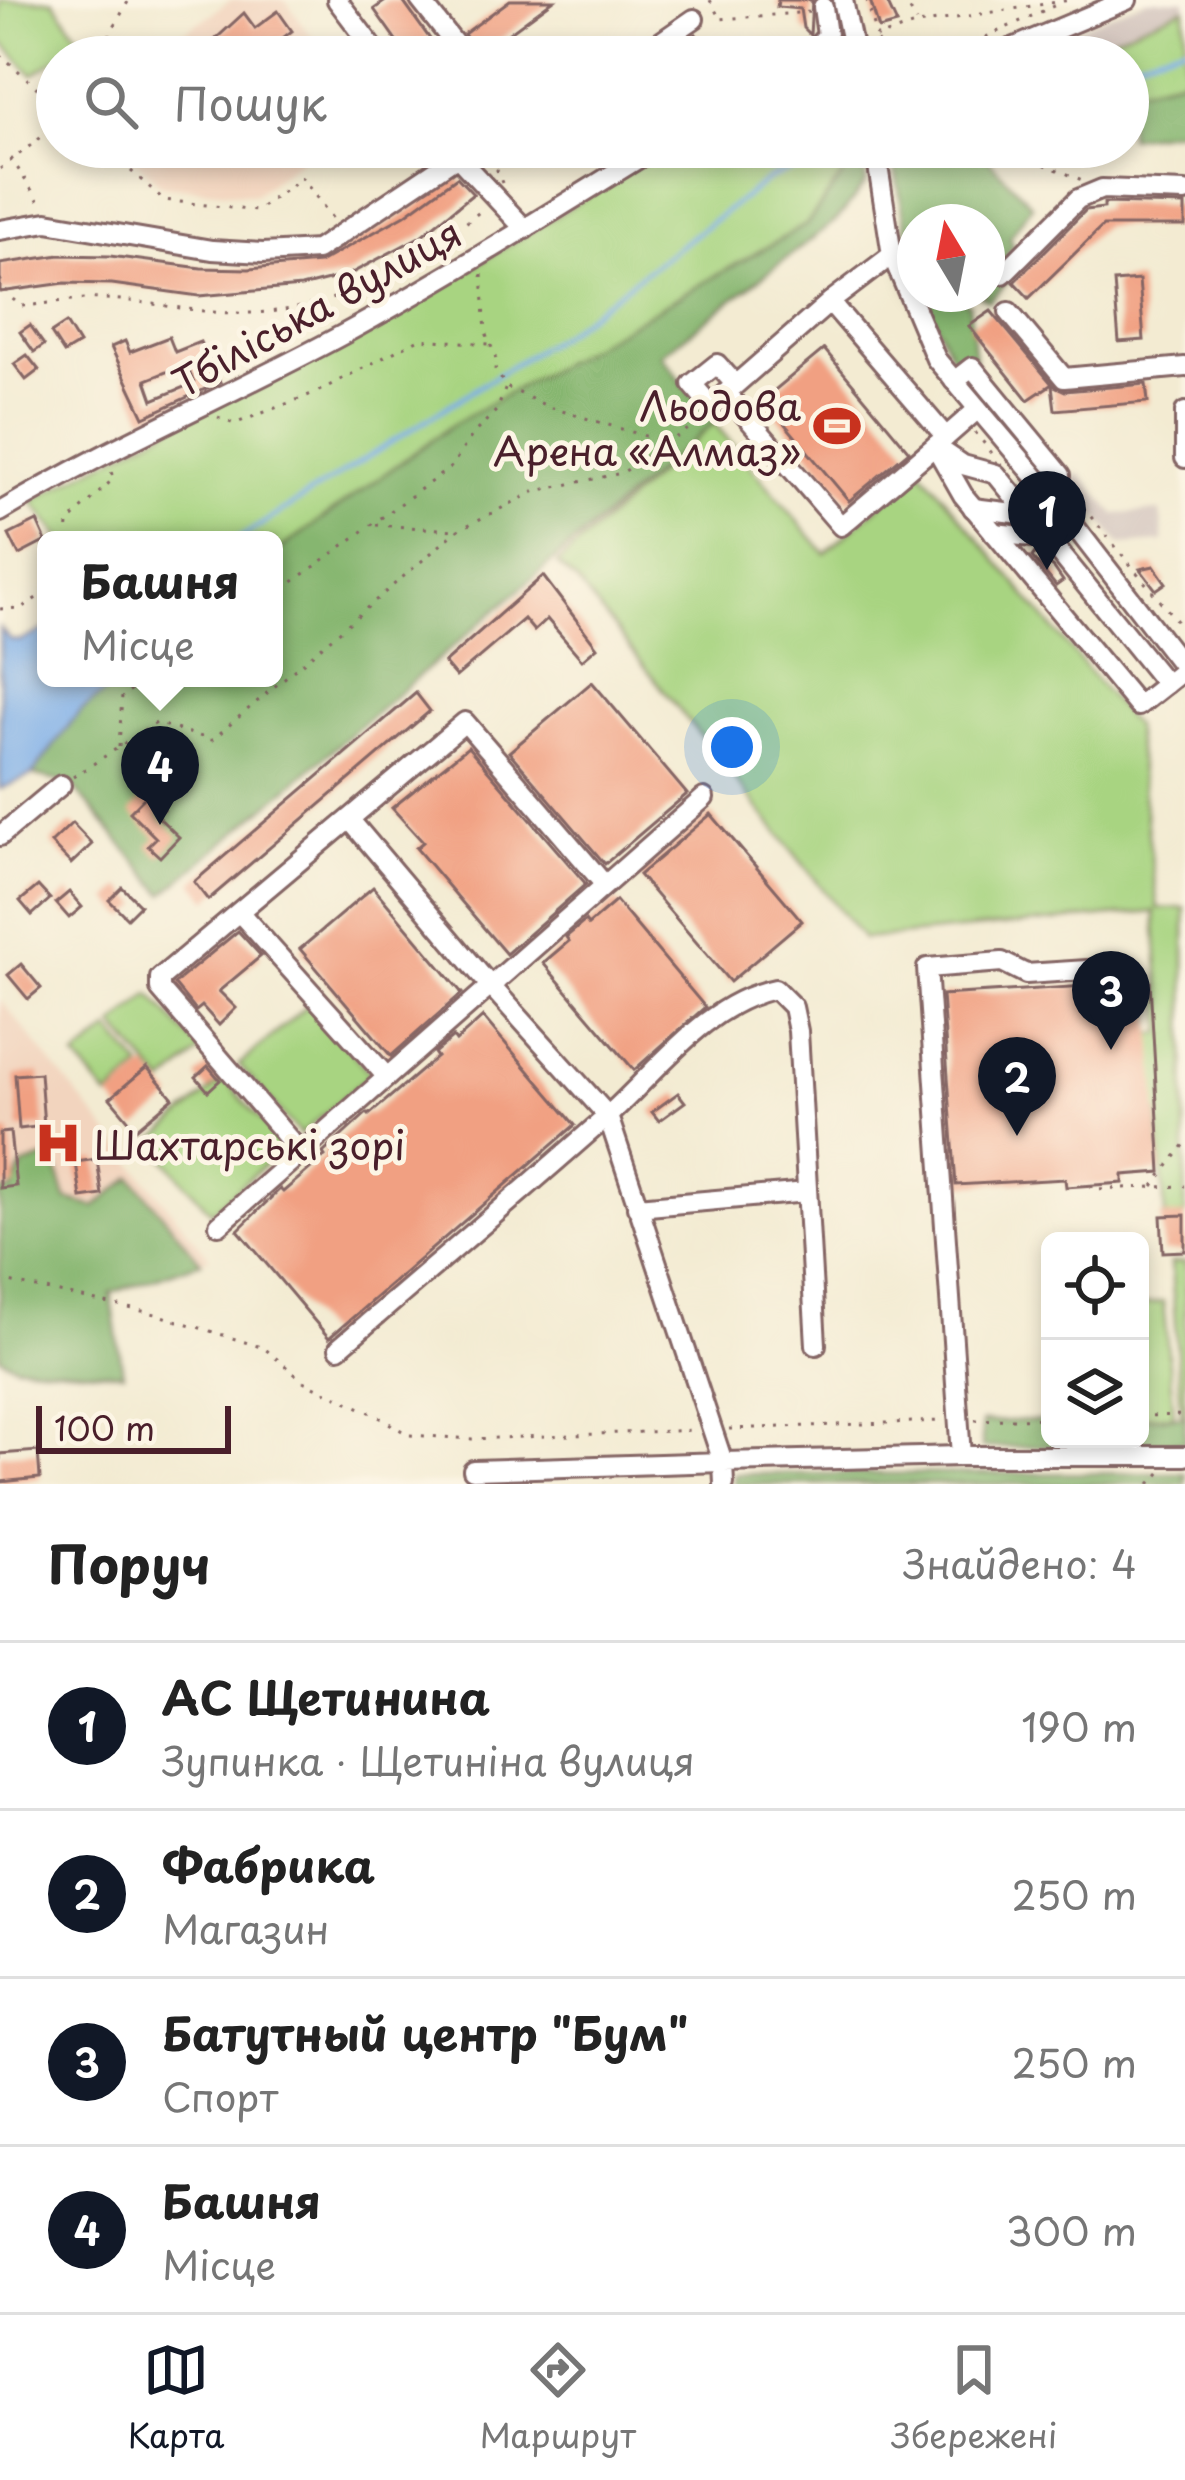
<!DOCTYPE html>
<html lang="uk">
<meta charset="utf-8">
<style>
:root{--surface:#fff;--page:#f6f6f6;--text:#222;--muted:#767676;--line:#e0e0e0;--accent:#111827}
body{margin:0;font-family:"Playpen Sans",sans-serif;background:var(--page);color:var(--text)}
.controls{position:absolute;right:36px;bottom:36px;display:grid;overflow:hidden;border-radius:18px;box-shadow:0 6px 18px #0003}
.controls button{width:108px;height:108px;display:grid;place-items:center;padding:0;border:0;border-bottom:3px solid var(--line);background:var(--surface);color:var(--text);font:60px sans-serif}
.compass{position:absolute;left:897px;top:204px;width:108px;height:108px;border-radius:50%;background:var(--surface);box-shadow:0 6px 18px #0003;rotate:350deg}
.scale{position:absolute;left:36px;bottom:30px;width:195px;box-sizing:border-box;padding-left:12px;border:6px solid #4a1f2b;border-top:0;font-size:33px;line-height:42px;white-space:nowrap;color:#4a1f2b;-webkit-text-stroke:9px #fcf5e5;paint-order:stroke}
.you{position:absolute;left:732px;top:747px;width:42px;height:42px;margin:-30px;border:9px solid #fff;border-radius:50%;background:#1a73e8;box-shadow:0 0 0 18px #1a73e833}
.badge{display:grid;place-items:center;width:78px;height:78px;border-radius:50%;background:var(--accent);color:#fff;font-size:39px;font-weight:700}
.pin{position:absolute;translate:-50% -99px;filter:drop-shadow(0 3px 6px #0008)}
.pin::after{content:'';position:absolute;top:63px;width:42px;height:36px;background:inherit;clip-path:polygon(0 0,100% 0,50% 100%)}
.popup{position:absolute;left:37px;top:531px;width:246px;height:156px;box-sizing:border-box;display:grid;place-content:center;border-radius:18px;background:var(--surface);filter:drop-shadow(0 3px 9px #0005);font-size:39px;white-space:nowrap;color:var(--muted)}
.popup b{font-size:45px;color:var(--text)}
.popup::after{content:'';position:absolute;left:50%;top:100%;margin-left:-24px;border:24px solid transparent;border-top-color:var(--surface)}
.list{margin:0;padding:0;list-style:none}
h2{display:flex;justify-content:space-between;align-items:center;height:156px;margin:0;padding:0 48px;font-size:51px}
h2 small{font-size:39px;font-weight:400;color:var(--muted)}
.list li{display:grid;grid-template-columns:78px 1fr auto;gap:36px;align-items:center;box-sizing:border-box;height:168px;padding:0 48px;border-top:3px solid var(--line)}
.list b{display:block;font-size:45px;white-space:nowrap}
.list p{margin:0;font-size:39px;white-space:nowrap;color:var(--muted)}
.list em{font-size:39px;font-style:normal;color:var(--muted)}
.icon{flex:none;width:66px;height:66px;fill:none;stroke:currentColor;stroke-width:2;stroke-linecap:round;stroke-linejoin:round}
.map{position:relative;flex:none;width:1185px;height:1484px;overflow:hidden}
.search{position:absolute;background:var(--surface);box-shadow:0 6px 18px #0003;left:36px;right:36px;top:36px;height:132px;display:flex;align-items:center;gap:30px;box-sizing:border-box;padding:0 42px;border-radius:66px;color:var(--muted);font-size:45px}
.sheet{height:828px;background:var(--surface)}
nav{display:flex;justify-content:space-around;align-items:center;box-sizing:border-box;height:168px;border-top:3px solid var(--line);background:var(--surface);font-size:33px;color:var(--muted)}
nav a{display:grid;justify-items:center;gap:6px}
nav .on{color:var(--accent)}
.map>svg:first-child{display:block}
.built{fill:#f2d4be}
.industrial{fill:#cfc0ba}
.green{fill:#a8d481;stroke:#797a56;stroke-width:3}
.forest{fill:#86b66f;stroke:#686a4d;stroke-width:3}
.water{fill:#7daee8;stroke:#64668a;stroke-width:3}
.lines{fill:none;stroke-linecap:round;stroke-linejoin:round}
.stream{stroke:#7daee8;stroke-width:4.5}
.building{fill:#f1a082;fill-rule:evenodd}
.minor-casing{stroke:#856665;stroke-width:24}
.path{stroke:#856665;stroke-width:3;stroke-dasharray:3 9;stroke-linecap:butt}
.minor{stroke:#fff;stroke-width:18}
.labels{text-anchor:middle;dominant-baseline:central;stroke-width:10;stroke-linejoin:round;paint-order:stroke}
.street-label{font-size:39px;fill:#4a1f2b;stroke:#fcf5e5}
.poi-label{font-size:39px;fill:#4a1f2b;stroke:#fcf5e5;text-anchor:end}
</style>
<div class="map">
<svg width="1185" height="1484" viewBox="0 0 1185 1484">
<rect width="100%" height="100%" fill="#fcf5e5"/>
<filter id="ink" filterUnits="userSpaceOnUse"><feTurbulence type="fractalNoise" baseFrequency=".00833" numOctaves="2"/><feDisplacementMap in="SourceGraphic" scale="24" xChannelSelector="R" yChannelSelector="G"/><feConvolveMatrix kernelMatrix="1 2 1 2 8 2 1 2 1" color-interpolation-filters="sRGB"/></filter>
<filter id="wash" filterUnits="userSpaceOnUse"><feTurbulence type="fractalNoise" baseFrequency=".004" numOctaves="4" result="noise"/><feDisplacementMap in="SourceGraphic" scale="48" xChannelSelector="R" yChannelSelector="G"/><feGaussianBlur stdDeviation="2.7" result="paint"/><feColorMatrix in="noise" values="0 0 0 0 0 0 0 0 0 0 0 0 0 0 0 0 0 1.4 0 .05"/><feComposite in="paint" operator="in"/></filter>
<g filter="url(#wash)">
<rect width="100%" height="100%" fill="#f3ebd2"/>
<g class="built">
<polygon points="231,0 285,0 327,57 148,57"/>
<polygon points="123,147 317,147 254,195 161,185"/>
<polygon points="0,999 210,1258 104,1284 0,1257"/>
</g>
<g class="industrial">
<polygon points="1147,0 1185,0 1185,6 1059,57 1043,57 1037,44"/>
<polygon points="1080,473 1115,514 1160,511 1164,542 1121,545 1068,482"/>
</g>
<g class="green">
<polygon points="0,0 53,0 82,41 33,75 0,40"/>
<polygon points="1185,8 1185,77 1128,90 1128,57 1063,57"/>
<polygon points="668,147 861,147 861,151 806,225 454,424 274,555 274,540 132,540 113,533 99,540 62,540 32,501 486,259"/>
<polygon points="714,423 825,553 921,469 1134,726 1158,909 1185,908 1185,1216 1165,1217 1158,1113 1071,1117 1153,1034 1163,1033 1155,912 863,939 578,583 557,564"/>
<polygon points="150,994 201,1051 165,1084 114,1026"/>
<polygon points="309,1004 371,1074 300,1135 239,1065"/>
<polygon points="110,1030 142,1068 108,1097 76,1058"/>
<polygon points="224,1079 285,1147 211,1212 151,1143"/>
<polygon points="1185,1262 1185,1427 1182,1427 1171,1263"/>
<polygon points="1163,1302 1174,1415 1140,1417 1140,1305"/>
</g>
<g class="forest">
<polygon points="1185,77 1185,129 1128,137 1128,90"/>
<polygon points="891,147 1009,147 984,155 1032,205 1010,237 1013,246 1006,255 1007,281 989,301 977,294 987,294 987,222 915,222 915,277"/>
<polygon points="861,151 866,183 838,219 661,354 714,423 164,894 71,784 32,775 79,712 124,678 274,678 274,554 454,424 806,225"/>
<polygon points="922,294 961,294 960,298 969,304 975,359 964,365 954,362"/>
<polygon points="53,1155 66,1199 95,1207 132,1177 201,1262 111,1293 123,1373 15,1365 0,1357 0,1192 12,1191 22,1166"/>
<polygon points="1185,1416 1185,1442 982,1448 982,1422 1050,1420 1050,1439 1140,1439 1140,1418"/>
<polygon points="1185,1473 1185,1484 734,1484 734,1474"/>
</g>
<polygon class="water" points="0,628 10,640 21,641 46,629 46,678 124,678 79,712 32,775 0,789"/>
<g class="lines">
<g class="stream">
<polyline points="1128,62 1185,45"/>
<polyline points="237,540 565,332 770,178 862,147"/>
</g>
</g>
<g id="blocks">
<g class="building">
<polygon points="387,0 402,0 443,57 408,57 374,9"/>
<polygon points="510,0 554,0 478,56 464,34"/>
<polygon points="778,0 812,0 810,35 803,28 800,9 777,7"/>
<polygon points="870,0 886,0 897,24 879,29"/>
<polygon points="278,11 292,31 275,44 285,57 263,57 255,46 239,57 196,57 244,13 255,28"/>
<polygon points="696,34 706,48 694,57 663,57"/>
<polygon points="457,177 473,194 421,236 348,275 301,287 199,296 112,284 65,283 0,292 0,264 60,255 110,256 201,268 249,269 319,263 405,215"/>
<polygon points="1104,203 1185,205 1185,226 1103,226 1029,298 1014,282 1086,210 1104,208"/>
<polygon points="1139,280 1144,340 1119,342 1114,282"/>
<polygon points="991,311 1052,384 1028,400 969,326"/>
<polygon points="66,323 79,344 64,353 51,333"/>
<polygon points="30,325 44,345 34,352 20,332"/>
<path d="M169 337 175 352 200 342 220 382 144 417 111 347 125 341 130 352ZM186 364 194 383 153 400 146 380Z"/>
<polygon points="824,349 909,451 849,501 764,399"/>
<polygon points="27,355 39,370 26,380 14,364"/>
<polygon points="1146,384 1148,402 1055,410 1052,385 1065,391"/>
<polygon points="37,521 46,541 19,555 9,535"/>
<polygon points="1035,553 1054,568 1063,581 1056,586 1032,557"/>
<polygon points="1154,566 1166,583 1156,590 1140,569"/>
<polygon points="543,576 597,647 582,660 547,619 534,631 524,619 456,677 444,663"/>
<polygon points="592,682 687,794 605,864 509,752"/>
<polygon points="416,693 430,711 208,900 194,882"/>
<polygon points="468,747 586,884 506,954 416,848 423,842 392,808"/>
<polygon points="148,794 164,809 157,816 179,837 160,857 148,846 156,838 130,812"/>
<polygon points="711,814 802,921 730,982 639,875"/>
<polygon points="72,823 92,844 71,864 51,843"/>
<polygon points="38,886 50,899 32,915 20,901"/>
<polygon points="122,887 140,905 127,918 109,900"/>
<polygon points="373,887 462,993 391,1056 300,949"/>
<polygon points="69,892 82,907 69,918 56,903"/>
<polygon points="616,901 705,1007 634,1070 543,963 569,941 566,937 585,921 588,925"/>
<polygon points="238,931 261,956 219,991 236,1008 219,1025 202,1006 196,1011 174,984"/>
<polygon points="21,964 41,988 28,999 8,975"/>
<polygon points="1150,982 1161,1172 1123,1175 1123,1183 1066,1187 1065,1179 956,1185 942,995"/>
<polygon points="483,1017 575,1125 329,1338 238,1230 280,1189 283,1192 325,1156 323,1153 367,1113 369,1115 437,1057 434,1053 453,1037 456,1041"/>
<polygon points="208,1066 220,1080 208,1091 196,1077"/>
<polygon points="147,1067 173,1098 136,1129 110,1098"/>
<polygon points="40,1073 44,1126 19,1129 15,1075"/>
<polygon points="678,1093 685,1102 659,1121 652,1112"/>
<polygon points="10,1132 16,1186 0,1188 0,1133"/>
<polygon points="97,1159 102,1195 81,1198 76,1162"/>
<polygon points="1185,1215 1185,1251 1163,1252 1161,1216"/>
<polygon points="38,1451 40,1478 0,1482 0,1454"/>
</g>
</g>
</g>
<g filter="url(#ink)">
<use href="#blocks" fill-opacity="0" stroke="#856665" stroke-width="3"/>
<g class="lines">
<defs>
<g id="minor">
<polyline points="337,0 380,57"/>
<polyline points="420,0 465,57"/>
<polyline points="843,0 855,57"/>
<polyline points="639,57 694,19"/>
<polyline points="804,57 812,53 827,35 823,7"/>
<polyline points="991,57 1127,0"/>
<polyline points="448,147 525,229"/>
<polyline points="875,147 892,255 936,359 1045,488 1185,669 1138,706 963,495 935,446 946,437"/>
<polyline points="0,230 47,222 212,250 263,253 317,250 456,157"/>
<polyline points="892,255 830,302 946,437 978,409"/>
<polyline points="1003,274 1078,199 1102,189 1185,192"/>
<polyline points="830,302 726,393 841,526 935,446 963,465 996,474 1166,684"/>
<polyline points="1009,312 1064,378 1185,367"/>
<polyline points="954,381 972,367 1061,475 1045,488"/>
<polyline points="726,393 711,406 692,384 717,364 735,384"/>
<polyline points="1185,412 1185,458"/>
<polyline points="973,508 1031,515"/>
<path d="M0 512C110 446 229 396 342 335 449 277 553 211 657 147"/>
<polyline points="994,533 1051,539"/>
<polyline points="350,820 480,974 608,1116 723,1462 473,1470"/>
<polyline points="0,836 61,785"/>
<polyline points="240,913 387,1077"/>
<polyline points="301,1153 160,989 160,978 465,722 605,885"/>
<polyline points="637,1207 807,1192"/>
<polyline points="219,1225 704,798"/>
<path d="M339 1348C427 1272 516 1197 603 1120 655 1075 704 1003 775 989L793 1007 798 1031 816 1345"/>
<polyline points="961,1456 927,968 1002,962 1026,974 1118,968"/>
<polyline points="724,1484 723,1462 961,1456 1185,1456"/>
</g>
</defs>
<use href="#minor" class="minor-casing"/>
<g class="path">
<polyline points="710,0 720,19 811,12"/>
<polyline points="867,0 877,37 918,24 1070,0"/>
<polyline points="904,0 917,22"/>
<polyline points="877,41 881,57"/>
<polyline points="0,54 57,106"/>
<polyline points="97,57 129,0"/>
<polyline points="942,57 1058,4"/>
<polyline points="104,147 164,200 256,211 302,178 332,218"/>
<polyline points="990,147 992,152 1022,155 1082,180"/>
<polyline points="11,158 42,206"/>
<polyline points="0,169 57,125"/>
<polyline points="502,183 497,170 520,153 522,147"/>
<polyline points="482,274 486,332 497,362 495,369 506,387 549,407 668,443"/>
<path d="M0 279 9 296 21 306C42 305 64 300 85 299 134 297 184 312 233 313 331 316 410 269 483 209"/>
<polyline points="218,417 234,424 317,392 419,339 490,344"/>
<polyline points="975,432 995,457"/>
<polyline points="1068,489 1185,631"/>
<polyline points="376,525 456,530"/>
<polyline points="67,540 68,523 113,479 111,471"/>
<polyline points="274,596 451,467 473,434 497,410 506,387"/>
<polyline points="0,609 21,608 46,592"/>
<polyline points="119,747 122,695 152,678"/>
<polyline points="73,777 156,723 212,740 458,530 536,491 622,473 702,420"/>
<polyline points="1092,1185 1092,1189 1185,1186"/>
<polyline points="1153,1186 1185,1144"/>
<polyline points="0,1280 156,1314 264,1348 303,1381 374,1414 409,1435 472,1439 696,1430"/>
<polyline points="1140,1416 1185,1415"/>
<polyline points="975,1420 1050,1418"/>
<polyline points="729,1429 941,1421"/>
<polyline points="1150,1484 1161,1472"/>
</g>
<use href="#minor" class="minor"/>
</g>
</g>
<defs>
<symbol id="stadium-bare" viewBox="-9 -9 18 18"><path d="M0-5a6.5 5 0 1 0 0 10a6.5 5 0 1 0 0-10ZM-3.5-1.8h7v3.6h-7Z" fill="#c8321e" stroke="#fcf5e5" stroke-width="2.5" paint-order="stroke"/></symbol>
<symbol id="hospital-bare" viewBox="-9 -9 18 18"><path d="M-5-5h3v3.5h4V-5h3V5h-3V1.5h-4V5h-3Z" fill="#c8321e" stroke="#fcf5e5" stroke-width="2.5" paint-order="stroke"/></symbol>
</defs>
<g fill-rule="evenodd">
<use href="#stadium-bare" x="804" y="393" width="66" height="66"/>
<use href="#hospital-bare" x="25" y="1110" width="66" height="66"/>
</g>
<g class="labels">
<g class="street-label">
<text transform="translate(316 306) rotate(-29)">Тбіліська вулиця</text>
</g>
<g class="poi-label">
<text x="801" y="404">Льодова<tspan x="801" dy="45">Арена «Алмаз»</tspan></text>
<text x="94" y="1143" text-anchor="start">Шахтарські зорі</text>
</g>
</g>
</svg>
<div class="controls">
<button><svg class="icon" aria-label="locate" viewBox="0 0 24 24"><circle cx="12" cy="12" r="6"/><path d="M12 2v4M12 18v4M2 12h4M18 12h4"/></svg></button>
<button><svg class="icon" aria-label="layers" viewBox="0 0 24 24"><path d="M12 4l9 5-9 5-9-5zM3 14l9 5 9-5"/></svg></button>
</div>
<svg class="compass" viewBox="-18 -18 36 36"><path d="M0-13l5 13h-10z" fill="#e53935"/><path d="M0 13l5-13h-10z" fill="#767676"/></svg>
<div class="scale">100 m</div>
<div class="you"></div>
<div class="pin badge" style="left:1047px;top:570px">1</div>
<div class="pin badge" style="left:1017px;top:1136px">2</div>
<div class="pin badge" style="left:1111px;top:1050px">3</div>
<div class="pin badge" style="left:160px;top:825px">4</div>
<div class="popup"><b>Башня</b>Місце</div>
<div class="search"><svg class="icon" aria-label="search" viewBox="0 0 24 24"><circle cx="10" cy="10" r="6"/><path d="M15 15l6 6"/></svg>Пошук</div>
</div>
<section class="sheet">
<h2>Поруч<small>Знайдено: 4</small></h2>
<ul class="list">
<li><span class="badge">1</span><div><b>АС Щетинина</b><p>Зупинка · Щетиніна вулиця</p></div><em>190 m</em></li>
<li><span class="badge">2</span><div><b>Фабрика</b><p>Магазин</p></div><em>250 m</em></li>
<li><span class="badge">3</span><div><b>Батутный центр &quot;Бум&quot;</b><p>Спорт</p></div><em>250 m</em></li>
<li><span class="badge">4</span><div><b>Башня</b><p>Місце</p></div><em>300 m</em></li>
</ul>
</section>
<nav>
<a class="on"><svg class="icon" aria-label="map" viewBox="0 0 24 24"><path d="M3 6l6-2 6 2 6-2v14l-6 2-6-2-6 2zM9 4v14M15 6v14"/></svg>Карта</a>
<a><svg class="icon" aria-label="directions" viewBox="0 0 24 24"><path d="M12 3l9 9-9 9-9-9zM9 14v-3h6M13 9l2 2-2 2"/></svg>Маршрут</a>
<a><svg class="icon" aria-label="saved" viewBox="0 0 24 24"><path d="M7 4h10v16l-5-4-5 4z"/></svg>Збережені</a>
</nav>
